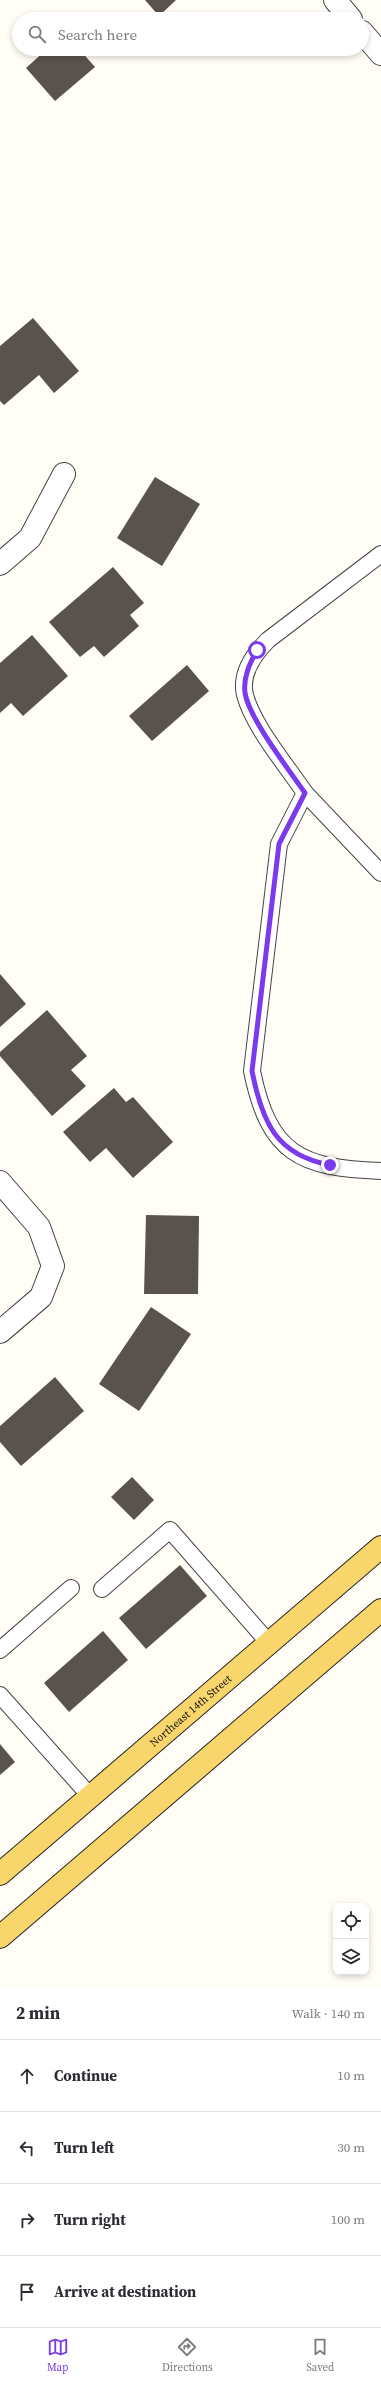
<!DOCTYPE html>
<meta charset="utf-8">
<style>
:root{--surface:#fff;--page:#f2f2f3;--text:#2b2b33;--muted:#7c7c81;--line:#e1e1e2;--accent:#7c3aed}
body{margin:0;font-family:"Source Serif 4",serif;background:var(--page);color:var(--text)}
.controls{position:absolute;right:12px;bottom:12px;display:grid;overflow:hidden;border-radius:8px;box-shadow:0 2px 6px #0003}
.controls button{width:36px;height:36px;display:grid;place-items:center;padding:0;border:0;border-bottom:1px solid var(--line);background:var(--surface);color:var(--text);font:20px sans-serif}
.stop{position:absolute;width:12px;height:12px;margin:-9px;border:3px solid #7c3aed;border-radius:50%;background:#fff}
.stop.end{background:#7c3aed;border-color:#fff;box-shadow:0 1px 4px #0008}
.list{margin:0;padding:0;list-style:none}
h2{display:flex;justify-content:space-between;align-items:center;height:52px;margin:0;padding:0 16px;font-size:17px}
h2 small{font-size:13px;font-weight:400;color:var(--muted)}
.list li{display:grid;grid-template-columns:26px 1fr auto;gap:12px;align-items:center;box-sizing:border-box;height:72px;padding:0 16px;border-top:1px solid var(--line)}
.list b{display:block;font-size:15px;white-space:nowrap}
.list em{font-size:13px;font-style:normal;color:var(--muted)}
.icon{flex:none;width:22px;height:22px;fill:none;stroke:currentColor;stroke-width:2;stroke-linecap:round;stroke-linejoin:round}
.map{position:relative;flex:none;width:381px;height:1987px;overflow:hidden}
.search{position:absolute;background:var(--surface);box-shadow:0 2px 6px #0003;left:12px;right:12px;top:12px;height:44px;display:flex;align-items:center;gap:10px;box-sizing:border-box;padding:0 14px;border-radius:22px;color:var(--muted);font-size:15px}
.sheet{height:340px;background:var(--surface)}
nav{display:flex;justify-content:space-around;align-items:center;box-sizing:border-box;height:56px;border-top:1px solid var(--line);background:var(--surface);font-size:11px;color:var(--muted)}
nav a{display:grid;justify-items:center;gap:2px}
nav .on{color:var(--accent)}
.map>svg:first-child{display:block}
.building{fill:#5a524d}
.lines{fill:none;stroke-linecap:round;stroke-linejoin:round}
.service-casing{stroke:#444;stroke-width:18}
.minor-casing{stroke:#444;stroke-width:24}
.tertiary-casing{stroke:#444;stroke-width:24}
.primary-casing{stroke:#222;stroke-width:24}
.service{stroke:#fff;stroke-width:16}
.minor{stroke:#fff;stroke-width:22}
.tertiary{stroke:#fff;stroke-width:22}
.primary{stroke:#f9d66b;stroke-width:22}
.route{stroke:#7c3aed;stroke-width:5}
.labels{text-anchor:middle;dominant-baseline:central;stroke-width:4;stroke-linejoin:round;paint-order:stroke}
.street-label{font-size:11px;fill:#111;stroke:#fff}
</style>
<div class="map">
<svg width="381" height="1987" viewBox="0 0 381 1987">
<rect width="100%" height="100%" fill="#fffdf5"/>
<g class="building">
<polygon points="145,0 176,0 159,16"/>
<polygon points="47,49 79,49 95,67 55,101 26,68"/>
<polygon points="33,318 79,371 54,393 39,375 4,405 0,401 0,346"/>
<polygon points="155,477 200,504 162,566 117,538"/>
<polygon points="113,567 144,603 130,615 139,626 104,657 94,646 80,657 49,622"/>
<polygon points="32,635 68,676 23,716 11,703 0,713 0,663"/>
<polygon points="187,665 209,691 152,741 129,716"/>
<polygon points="0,974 26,1004 0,1027"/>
<polygon points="47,1010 87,1056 71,1070 86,1086 52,1116 0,1056 0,1052"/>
<polygon points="114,1088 126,1102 133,1097 173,1142 133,1178 106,1148 90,1162 63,1132"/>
<polygon points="146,1215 199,1216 198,1294 144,1294"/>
<polygon points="151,1307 191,1334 139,1411 99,1384"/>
<polygon points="55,1377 84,1411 21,1466 0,1442 0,1426"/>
<polygon points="132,1477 154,1500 134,1520 111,1497"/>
<polygon points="180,1565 207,1596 146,1649 119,1618"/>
<polygon points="103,1631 128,1660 69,1712 44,1683"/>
<polygon points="0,1744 15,1762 0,1775"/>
</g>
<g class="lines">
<defs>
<g id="service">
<path d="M381 554 268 640C254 654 240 674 245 695 253 726 287 766 305 793L279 844 252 1071C269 1154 300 1168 381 1171"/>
<polyline points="305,793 381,873"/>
<polyline points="102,1589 170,1530 269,1643"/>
<polyline points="0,1650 71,1588"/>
<polyline points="0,1695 90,1796"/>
</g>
<g id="minor">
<polyline points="0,564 30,538 64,474"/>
<polyline points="0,1182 39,1227 53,1266 41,1297 0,1332"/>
</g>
<g id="tertiary">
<polyline points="335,0 351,19"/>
<polyline points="362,32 381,54"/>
</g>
<g id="primary">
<path id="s1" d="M0 1874 381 1547"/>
<polyline points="0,1937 381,1610"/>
</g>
</defs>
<use href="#service" class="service-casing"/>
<use href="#minor" class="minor-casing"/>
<use href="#tertiary" class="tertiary-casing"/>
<use href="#primary" class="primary-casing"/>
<use href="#service" class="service"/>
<use href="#minor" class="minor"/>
<use href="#tertiary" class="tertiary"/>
<use href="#primary" class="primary"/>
</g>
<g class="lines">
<path class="route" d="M257 650C250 663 243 677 245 693 249 718 289 770 305 793L279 844 252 1071C262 1122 276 1155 330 1165"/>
</g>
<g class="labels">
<g class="street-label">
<text stroke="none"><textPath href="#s1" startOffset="251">Northeast 14th Street</textPath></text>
</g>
</g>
</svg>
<div class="controls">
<button><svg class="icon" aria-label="locate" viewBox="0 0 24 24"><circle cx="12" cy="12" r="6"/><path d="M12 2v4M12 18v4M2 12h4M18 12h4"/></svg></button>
<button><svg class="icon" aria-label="layers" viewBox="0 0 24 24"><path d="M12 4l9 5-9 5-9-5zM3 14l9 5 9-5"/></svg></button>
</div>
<div class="stop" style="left:257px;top:650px"></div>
<div class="stop end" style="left:330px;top:1165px"></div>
<div class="search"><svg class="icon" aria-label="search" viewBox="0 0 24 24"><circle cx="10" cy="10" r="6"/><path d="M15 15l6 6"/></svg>Search here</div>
</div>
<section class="sheet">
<h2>2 min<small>Walk · 140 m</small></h2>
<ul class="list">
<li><svg class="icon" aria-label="ahead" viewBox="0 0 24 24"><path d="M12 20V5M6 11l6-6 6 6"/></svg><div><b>Continue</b></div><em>10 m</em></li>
<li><svg class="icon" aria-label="left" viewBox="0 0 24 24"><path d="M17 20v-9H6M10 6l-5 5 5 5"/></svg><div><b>Turn left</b></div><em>30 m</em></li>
<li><svg class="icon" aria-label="right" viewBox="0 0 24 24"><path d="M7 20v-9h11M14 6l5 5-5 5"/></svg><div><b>Turn right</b></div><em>100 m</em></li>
<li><svg class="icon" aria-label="arrive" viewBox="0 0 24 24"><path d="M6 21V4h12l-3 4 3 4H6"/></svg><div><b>Arrive at destination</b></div></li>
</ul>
</section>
<nav>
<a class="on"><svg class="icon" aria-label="map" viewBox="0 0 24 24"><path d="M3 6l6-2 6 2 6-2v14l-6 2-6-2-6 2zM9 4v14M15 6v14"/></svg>Map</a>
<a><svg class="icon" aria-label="directions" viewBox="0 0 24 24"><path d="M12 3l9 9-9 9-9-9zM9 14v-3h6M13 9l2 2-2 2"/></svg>Directions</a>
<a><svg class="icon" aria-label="saved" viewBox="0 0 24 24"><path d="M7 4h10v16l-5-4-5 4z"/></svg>Saved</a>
</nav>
